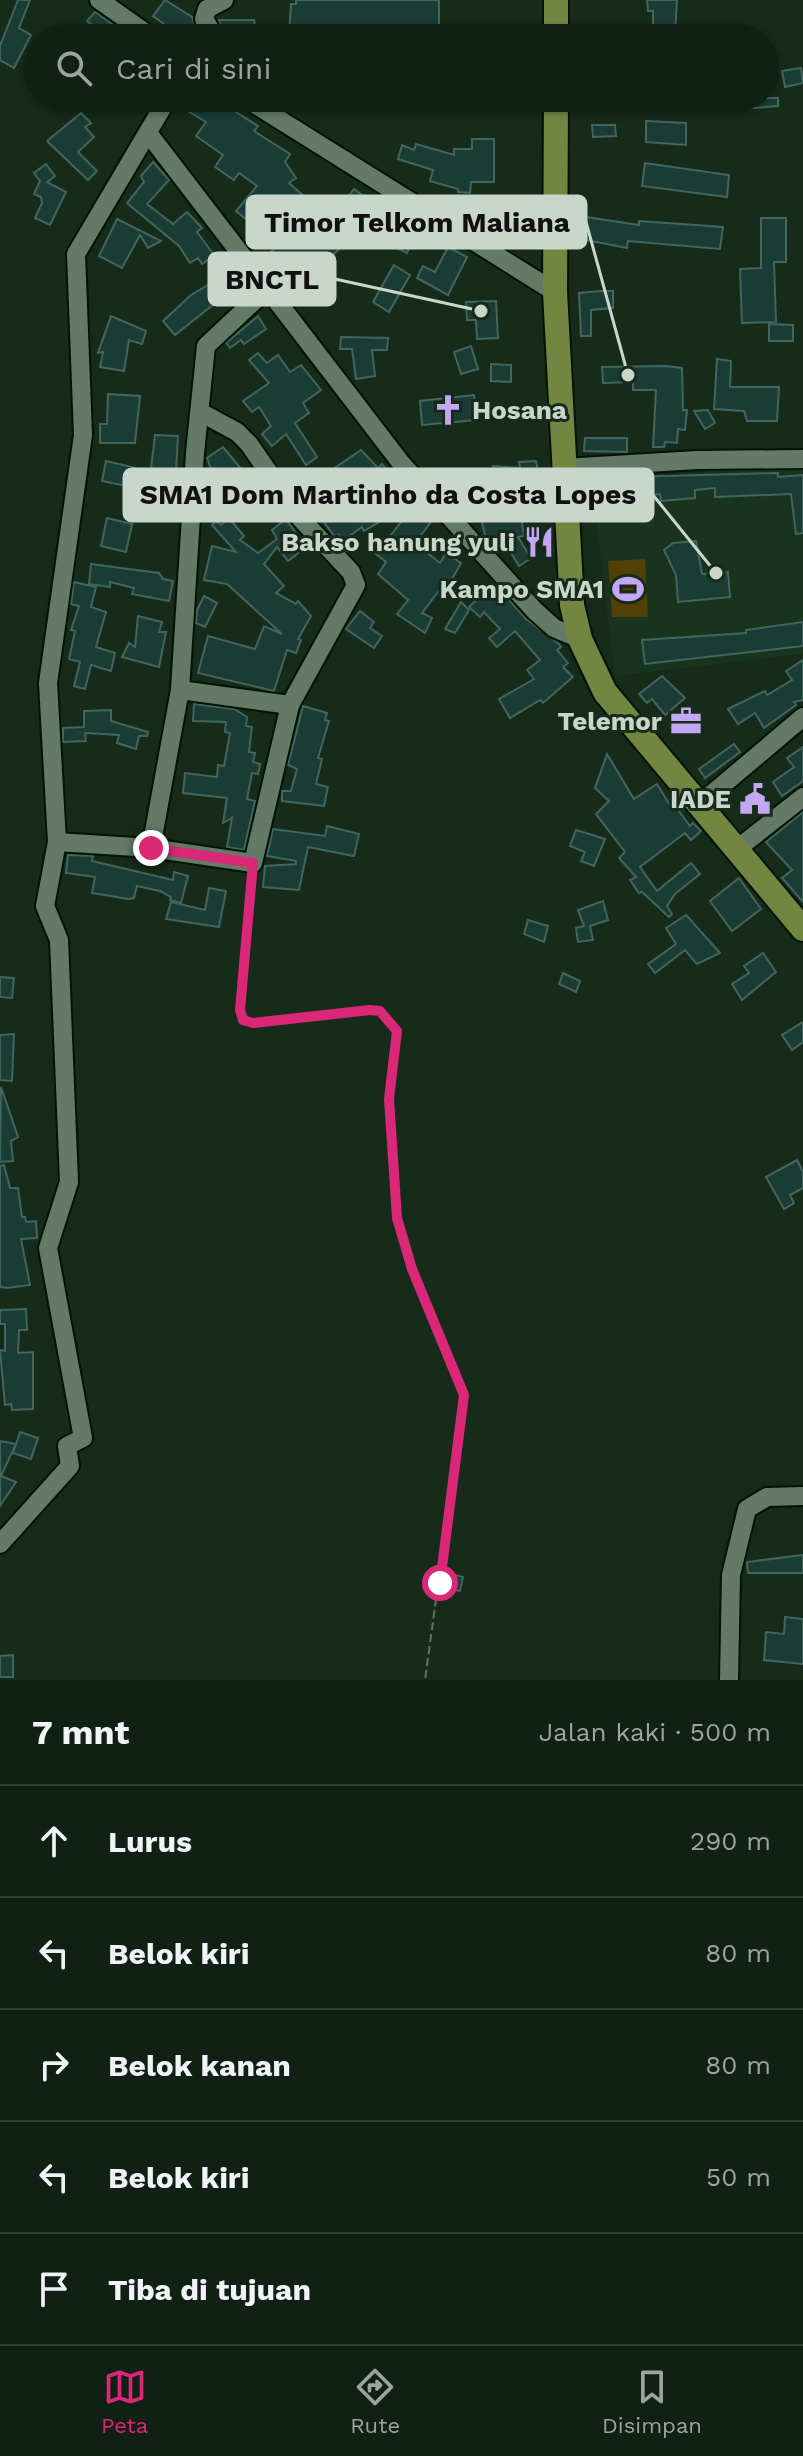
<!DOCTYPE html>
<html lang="id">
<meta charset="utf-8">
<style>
:root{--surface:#102014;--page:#19281d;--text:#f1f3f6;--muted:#9ca3a0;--line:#303e34;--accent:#db2777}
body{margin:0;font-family:"Work Sans",sans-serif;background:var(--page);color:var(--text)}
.stop{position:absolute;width:24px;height:24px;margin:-18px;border:6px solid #db2777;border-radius:50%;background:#fff}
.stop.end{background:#db2777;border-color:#fff;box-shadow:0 2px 8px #0008}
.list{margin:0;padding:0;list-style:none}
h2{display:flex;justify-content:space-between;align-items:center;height:104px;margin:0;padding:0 32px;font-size:34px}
h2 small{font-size:26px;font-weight:400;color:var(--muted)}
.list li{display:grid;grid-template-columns:52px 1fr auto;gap:24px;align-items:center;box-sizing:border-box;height:112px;padding:0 32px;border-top:2px solid var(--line)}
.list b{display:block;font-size:30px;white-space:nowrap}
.list em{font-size:26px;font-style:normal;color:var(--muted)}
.icon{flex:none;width:44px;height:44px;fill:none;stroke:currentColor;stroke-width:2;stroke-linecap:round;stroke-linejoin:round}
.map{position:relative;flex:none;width:803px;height:1680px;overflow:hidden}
.search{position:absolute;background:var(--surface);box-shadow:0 2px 6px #0004;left:24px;right:24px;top:24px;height:88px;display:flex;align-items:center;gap:20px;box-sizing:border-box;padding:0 28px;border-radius:44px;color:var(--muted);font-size:30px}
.sheet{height:664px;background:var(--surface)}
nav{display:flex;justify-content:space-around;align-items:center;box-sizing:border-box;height:112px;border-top:2px solid var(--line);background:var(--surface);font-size:22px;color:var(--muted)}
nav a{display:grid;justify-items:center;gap:4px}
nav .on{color:var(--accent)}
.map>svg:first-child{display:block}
.built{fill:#18341e}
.green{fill:#534006}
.building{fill:#1a3c35;stroke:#42655d;stroke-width:2}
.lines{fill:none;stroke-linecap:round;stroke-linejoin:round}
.minor-casing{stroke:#021405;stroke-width:22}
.major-casing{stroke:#021405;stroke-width:28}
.path{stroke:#627465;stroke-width:2;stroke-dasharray:8 4;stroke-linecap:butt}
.minor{stroke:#627a66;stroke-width:18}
.major{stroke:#728641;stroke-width:24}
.route{stroke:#db2777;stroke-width:10}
.labels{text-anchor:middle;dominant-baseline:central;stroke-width:6;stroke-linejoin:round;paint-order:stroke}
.poi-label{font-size:26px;font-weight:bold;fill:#c9d6cb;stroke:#162b1a;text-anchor:end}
.leader{fill:none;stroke:#c9d6cb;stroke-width:3}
.callout-dot{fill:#c9d6cb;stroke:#162b1a;stroke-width:3}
.callout{fill:#c9d6cb;stroke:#c9d6cb;stroke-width:3}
.callout-label{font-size:28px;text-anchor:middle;font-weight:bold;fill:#111}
</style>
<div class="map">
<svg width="803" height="1680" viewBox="0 0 803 1680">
<rect width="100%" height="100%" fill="#162b1a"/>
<polygon class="built" points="803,460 803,654 615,676 592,485"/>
<polygon class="green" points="645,559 648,617 612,617 608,561"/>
<g class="building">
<polygon points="18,0 30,0 19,28 31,35 14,68 0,60 0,46"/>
<polygon points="165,0 192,17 196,29 191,38 183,38 153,16"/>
<polygon points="296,0 439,0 439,34 394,33 394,38 289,38 291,4 296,4"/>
<polygon points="647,0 677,0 675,33 653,33 653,11 648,11"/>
<polygon points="95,12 112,24 104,34 87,21"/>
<polygon points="219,20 254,20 255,26 273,28 272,38 218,38 222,30"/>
<polygon points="801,68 803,83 785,87 782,71"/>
<polygon points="187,98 220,102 258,126 254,131 290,154 285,162 296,178 289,183 331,220 354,189 375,205 371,211 418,230 407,253 359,230 346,247 343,245 305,283 287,265 281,270 268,254 292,236 263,208 251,223 236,211 257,186 239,173 234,180 215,167 223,155 196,136 206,122 181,107"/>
<polygon points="339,98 385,98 385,110 338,108"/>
<polygon points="436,98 505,98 505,110 436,109"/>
<polygon points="741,98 778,98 778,106 742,109"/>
<polygon points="81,113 91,123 85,127 94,137 78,152 97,171 88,180 47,141"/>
<polygon points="646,121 686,123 686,145 646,142"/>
<polygon points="592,125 615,125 616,136 593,137"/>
<polygon points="472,139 494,139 494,182 471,182 470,193 458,192 458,189 430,181 433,170 398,159 402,145 414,150 416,144 454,155 454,149 472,149"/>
<polygon points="153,162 169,180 147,204 173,224 187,212 202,228 197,232 214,255 202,264 198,258 190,263 179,246 127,203 144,182 141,176"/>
<polygon points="645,163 729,175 727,197 642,186"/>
<polygon points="46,164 55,176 47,182 66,192 50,225 35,218 42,203 41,197 34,194 40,181 34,173"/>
<polygon points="580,216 639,225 639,221 723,227 720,249 628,241 627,248 576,238"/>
<polygon points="761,218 786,218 786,262 774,262 776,322 742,323 740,269 761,268"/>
<polygon points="117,219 161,241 148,248 140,235 122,268 99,256"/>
<polygon points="448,247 467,257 448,295 417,278 423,266 435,272"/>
<polygon points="394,265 410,275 389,312 373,302"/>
<polygon points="225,275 234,288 175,335 163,321 191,295"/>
<polygon points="601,291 613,291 613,308 591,310 591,336 581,336 579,293"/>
<polygon points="496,301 498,338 477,339 476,320 467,320 466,302"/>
<polygon points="111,316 146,331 142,344 129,340 124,371 100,367 103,352 98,353"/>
<polygon points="258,316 266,329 244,344 241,340 230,348 226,343"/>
<polygon points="769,324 793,325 793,341 769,341"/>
<polygon points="341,337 388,338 387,350 372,350 375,376 356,379 352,349 340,349"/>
<polygon points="471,346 478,369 461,374 454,352"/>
<polygon points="258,353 267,363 278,355 290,372 301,365 321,390 303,403 309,413 295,423 317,457 306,465 286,434 272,446 262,434 271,426 259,407 252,412 243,401 269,383 249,360"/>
<polygon points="717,359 731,361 730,387 779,387 777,421 747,421 744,411 714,409"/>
<polygon points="491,364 511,365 511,382 491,381"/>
<polygon points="666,366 682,368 683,410 687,410 685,430 678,429 677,443 665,442 664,447 653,447 656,390 633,390 633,382 603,383 602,367"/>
<polygon points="108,394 140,396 135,443 100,443 100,424 107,424"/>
<polygon points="474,395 476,420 422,425 420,401"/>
<polygon points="708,410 715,423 705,429 694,411"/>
<polygon points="155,435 178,436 176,472 182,472 181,486 174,486 174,494 158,494 156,511 146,510"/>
<polygon points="585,438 627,438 627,452 584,451"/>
<polygon points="223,447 246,475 252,471 260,482 256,485 259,489 244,499 240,492 232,497 217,480 205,488 206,472 212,472 207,458"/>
<polygon points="361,450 378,468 382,464 396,482 399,479 418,499 364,531 362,527 344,540 339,535 336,538 304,497 311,492 307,487"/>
<polygon points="106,461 136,468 136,488 102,481"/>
<polygon points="536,461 543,497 519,501 524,536 518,537 531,558 519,566 501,536 486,539 481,519 495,516 493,466 520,468 519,462"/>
<polygon points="778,473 778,477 803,475 803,533 796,534 791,494 715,497 715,488 695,490 695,498 661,501 660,494 590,497 591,478"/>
<polygon points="418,500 434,518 415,543 440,563 446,553 461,563 443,595 438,592 422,613 432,618 425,633 397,614 408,600 378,574 386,562 376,554"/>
<polygon points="107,518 132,524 126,552 101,546"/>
<polygon points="229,518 244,536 240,540 258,553 277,539 272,530 286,519 306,547 288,561 277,547 264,564 284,586 276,593 296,604 298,601 311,616 298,639 301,640 296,653 287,650 274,691 198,673 208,636 255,649 264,626 282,634 227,584 204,580 212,546 236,552 212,525 216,521 221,525"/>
<polygon points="696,541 702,574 728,572 730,597 678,602 676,575 664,550 673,543"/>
<polygon points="91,564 159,573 163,579 173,581 169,601 132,594 134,588 110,582 110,587 89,584"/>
<polygon points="74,582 96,587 91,607 106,612 96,647 115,653 111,671 91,665 85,689 74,686 80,662 69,659 75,631 71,630 79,606 71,604"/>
<polygon points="494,583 526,619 558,643 561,647 557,650 568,663 563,667 573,677 543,703 540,700 510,718 499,699 534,679 527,670 540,660 515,631 497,647 489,638 500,629 484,612 480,617 469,607"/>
<polygon points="204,596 217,603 205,627 196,623 197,610"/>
<polygon points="461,602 469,610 455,633 445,629"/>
<polygon points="360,611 374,622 370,628 382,636 374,648 346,629"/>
<polygon points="138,616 162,622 159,632 166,632 159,667 122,657 129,643 135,647"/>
<polygon points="803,622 803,646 645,664 642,640 746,633 746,630"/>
<polygon points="803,660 803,700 794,702 796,705 764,728 755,713 738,724 728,709 765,691 767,695 792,680 786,671"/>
<polygon points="662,676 685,698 665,715 652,699 647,703 639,694"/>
<polygon points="194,704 234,709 247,717 246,726 252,727 249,752 255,753 253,762 260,764 258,774 252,773 247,799 255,801 244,850 227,847 232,818 223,823 227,798 183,793 185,773 217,777 218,765 224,766 230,733 225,732 226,722 193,721"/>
<polygon points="303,706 327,713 325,720 329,721 318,758 322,759 316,784 328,787 324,806 282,801 282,791 291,791 297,769 288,765"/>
<polygon points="111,710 111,721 148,732 147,736 139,736 136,749 117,743 119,735 85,733 86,741 63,742 63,728 84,727 84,711"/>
<polygon points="734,744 740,752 705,778 699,769"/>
<polygon points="803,747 803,781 782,796 773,782 794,767 787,758"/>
<polygon points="607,754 634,799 657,784 670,805 673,803 690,826 693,823 701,831 691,840 685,833 640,867 657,891 691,863 700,874 675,894 667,906 672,914 669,917 642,892 639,893 630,880 636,877 619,858 625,852 596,814 609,801 595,788"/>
<polygon points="803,812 803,902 782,878 792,870 766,842"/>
<polygon points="327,826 359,834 354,856 308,847 299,890 263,887 265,866 296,864 296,861 267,856 273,829 325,836"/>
<polygon points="576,830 605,839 594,866 581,861 585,852 570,846"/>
<polygon points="68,855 93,856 92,861 173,880 174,872 188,876 181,903 170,900 171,897 160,891 137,886 134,898 128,899 92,893 95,877 66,873"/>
<polygon points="739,878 761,909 732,931 710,901"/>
<polygon points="209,888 226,891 219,927 166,919 171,902 205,910"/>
<polygon points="603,901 608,920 590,926 593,940 578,942 576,928 584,926 578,910"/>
<polygon points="686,915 720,953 697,964 685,950 655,973 648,964 676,944 666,928"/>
<polygon points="528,920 548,926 544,942 524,934"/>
<polygon points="763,953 776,972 742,1000 732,984 749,973 744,966"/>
<polygon points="563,973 580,981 576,992 559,984"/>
<polygon points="0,977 14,978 12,998 0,997"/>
<polygon points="803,1022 803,1042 792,1050 782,1035"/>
<polygon points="14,1034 12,1081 0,1080 0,1035"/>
<polygon points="1,1087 18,1137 11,1141 13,1161 0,1162"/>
<polygon points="797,1160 803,1172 803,1188 790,1195 794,1203 784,1209 766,1177"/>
<polygon points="4,1165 10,1188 18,1188 22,1217 25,1217 26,1222 36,1221 37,1238 21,1239 30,1285 7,1288 0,1287 0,1166"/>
<polygon points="26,1309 27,1330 19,1330 18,1353 33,1352 33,1409 12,1410 11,1404 5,1405 0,1350 5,1351 5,1324 0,1324 0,1310"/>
<polygon points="20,1432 38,1438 31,1459 13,1453"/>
<polygon points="0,1441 16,1444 1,1476 16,1482 0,1506"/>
<polygon points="803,1555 803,1573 748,1573 747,1562"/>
<polygon points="447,1573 463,1577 460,1591 444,1588"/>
<polygon points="785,1617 803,1619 803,1664 764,1660 766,1632 784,1634"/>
<polygon points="13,1655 13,1677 0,1677 0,1656"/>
</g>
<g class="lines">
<defs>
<g id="minor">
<polyline points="99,0 153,38"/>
<polyline points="204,38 210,29 204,19 207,9 224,0"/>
<polyline points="245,98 555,292"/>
<polyline points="148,133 401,463 534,610 554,628 580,639"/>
<polyline points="564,468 697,460 803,459"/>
<polyline points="180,690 290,705"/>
<polyline points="700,804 803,717"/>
<polyline points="57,842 151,848 253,863 290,705 356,585 351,572 301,519 249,444 237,432 200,412"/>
<polyline points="151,848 180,690 195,453 206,346 267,289"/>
<polyline points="737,849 803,797"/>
<polyline points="0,1544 70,1466 67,1446 83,1438 48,1248 69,1182 59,940 45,906 57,842 48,683 83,435 76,254 168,98"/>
<polyline points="729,1680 731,1575 747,1509 767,1497 803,1496"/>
</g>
<g id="major">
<polyline points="556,38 556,0"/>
<polyline points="556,98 555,292 572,605 580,639 605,692 803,929"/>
</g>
</defs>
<use href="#minor" class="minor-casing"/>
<use href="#major" class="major-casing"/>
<polyline class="path" points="251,880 240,1010 243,1020 253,1023 370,1010 380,1011 397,1031 389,1099 397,1218 412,1269 464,1395 425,1680"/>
<use href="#minor" class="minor"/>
<use href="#major" class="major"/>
</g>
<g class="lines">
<polyline class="route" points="151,848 253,863 240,1010 243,1020 253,1023 370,1010 380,1011 397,1031 389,1099 397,1218 412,1269 464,1395 440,1583"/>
</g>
<defs>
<symbol id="church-bare" viewBox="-9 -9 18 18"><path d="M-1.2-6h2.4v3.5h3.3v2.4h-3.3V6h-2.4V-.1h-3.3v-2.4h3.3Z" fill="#c3a7f2" stroke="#162b1a" stroke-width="2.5" paint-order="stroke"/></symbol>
<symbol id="restaurant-bare" viewBox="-9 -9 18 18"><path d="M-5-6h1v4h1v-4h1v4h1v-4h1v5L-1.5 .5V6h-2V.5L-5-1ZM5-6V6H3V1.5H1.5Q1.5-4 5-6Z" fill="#c3a7f2" stroke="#162b1a" stroke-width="2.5" paint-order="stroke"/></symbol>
<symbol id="stadium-bare" viewBox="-9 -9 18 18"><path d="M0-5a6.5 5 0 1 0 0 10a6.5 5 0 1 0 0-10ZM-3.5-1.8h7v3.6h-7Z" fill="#c3a7f2" stroke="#162b1a" stroke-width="2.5" paint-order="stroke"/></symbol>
<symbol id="office-bare" viewBox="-9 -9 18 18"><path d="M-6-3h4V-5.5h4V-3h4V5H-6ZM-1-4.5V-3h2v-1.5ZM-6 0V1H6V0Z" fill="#c3a7f2" stroke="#162b1a" stroke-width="2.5" paint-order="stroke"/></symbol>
<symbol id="civic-bare" viewBox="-9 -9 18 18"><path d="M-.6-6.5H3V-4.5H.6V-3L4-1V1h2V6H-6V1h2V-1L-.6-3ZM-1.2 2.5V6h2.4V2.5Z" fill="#c3a7f2" stroke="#162b1a" stroke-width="2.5" paint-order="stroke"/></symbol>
</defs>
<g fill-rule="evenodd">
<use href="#church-bare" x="426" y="388" width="44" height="44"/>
<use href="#restaurant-bare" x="517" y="520" width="44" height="44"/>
<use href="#stadium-bare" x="606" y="567" width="44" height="44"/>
<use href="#office-bare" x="664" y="699" width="44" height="44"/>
<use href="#civic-bare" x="733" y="777" width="44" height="44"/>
</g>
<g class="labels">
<g class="poi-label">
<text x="472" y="410" text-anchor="start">Hosana</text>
<text x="515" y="542">Bakso hanung yuli</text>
<text x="604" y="589">Kampo SMA1</text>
<text x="662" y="721">Telemor</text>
<text x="731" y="799">IADE</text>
</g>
</g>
<path class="leader" d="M628 375L586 222M481 311L335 279M716 573L653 495"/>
<g class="callout-dot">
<circle cx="628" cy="375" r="8"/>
<circle cx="481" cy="311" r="8"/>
<circle cx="716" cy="573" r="8"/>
</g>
<g class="callout">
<rect x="247" y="196" width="339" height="52" rx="8"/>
<rect x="209" y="253" width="126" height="52" rx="8"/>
<rect x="124" y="469" width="529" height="52" rx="8"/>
</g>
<g class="callout-label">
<text x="417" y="232">Timor Telkom Maliana</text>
<text x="272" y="289">BNCTL</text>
<text x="388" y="504">SMA1 Dom Martinho da Costa Lopes</text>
</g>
</svg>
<div class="stop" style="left:440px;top:1583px"></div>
<div class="stop end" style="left:151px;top:848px"></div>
<div class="search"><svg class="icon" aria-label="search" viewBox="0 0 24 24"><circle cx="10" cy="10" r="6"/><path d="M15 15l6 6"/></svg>Cari di sini</div>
</div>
<section class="sheet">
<h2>7 mnt<small>Jalan kaki · 500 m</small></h2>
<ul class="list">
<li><svg class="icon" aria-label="ahead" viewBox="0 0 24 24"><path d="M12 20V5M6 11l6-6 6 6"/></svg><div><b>Lurus</b></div><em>290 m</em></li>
<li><svg class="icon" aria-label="left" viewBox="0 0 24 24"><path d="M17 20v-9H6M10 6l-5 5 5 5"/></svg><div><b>Belok kiri</b></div><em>80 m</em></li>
<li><svg class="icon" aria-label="right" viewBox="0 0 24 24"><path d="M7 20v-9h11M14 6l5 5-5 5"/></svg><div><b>Belok kanan</b></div><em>80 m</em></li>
<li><svg class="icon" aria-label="left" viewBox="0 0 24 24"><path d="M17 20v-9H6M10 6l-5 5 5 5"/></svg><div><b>Belok kiri</b></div><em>50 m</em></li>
<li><svg class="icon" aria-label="arrive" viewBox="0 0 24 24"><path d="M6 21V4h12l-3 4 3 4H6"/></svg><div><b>Tiba di tujuan</b></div></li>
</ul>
</section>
<nav>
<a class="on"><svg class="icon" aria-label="map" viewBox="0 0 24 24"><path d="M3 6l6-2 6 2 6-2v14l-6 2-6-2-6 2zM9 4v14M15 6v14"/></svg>Peta</a>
<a><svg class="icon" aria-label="directions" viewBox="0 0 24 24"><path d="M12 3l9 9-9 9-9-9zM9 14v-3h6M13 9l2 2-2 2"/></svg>Rute</a>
<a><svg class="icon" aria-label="saved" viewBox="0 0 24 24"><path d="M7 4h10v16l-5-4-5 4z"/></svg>Disimpan</a>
</nav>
